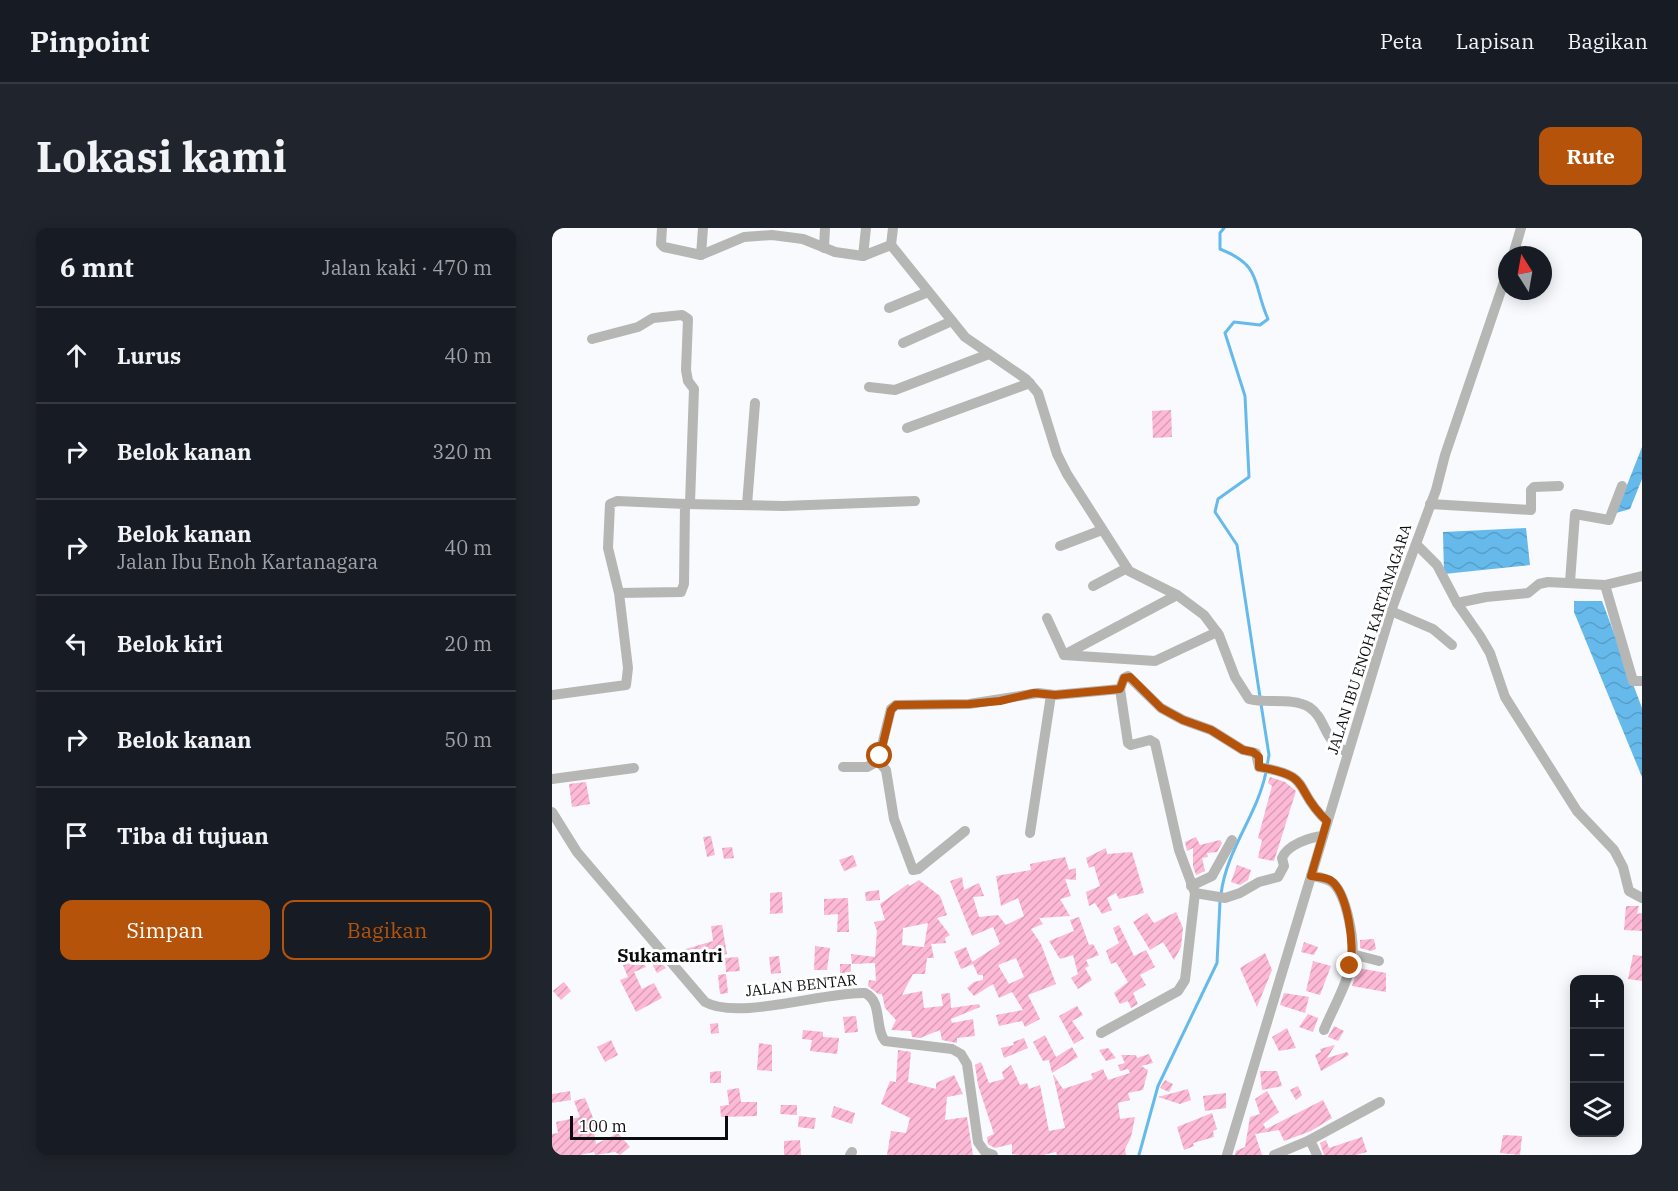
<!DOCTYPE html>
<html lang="id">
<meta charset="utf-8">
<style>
:root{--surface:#171b24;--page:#20242c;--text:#f1f3f6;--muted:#9ea1a6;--line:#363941;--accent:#b45309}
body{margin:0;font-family:"IBM Plex Serif",serif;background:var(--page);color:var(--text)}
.controls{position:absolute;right:18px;bottom:18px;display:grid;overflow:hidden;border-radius:12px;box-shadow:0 3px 15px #0003}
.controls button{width:54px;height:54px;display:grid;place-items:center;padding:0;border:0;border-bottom:2px solid var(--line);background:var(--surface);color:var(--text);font:30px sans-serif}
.compass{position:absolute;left:946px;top:18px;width:54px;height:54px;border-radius:50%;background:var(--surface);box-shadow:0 3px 15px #0003;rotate:349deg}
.scale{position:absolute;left:18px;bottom:15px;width:158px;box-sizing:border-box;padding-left:6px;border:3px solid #0b0c0d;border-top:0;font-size:16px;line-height:21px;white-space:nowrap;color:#0b0c0d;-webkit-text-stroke:4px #fff;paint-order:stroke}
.stop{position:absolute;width:18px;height:18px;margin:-14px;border:4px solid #b45309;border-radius:50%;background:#fff}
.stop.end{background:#b45309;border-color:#fff;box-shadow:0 2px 6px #0008}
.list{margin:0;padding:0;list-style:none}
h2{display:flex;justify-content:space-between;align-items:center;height:78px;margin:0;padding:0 24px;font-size:26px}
h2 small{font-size:20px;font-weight:400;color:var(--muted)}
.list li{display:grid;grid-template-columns:39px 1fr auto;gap:18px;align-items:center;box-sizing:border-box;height:96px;padding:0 24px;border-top:2px solid var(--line)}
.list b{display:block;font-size:22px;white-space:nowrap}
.list p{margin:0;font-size:20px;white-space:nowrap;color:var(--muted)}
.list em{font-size:20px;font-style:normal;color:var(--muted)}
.actions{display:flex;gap:12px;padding:18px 24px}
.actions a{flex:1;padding:14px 0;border:2px solid var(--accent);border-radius:12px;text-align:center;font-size:21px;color:var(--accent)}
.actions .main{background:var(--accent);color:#fff}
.icon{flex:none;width:33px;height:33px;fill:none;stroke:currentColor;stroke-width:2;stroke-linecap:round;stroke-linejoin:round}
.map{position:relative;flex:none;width:1090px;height:927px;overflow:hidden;border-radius:12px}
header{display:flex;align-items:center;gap:36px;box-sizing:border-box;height:84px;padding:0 30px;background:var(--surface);border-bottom:2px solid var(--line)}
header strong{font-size:28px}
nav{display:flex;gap:33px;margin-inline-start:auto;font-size:21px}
.intro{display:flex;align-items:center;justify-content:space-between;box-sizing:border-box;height:144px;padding:0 36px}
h1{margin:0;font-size:42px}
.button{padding:15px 27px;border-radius:12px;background:var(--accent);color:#fff;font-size:21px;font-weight:700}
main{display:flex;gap:36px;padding:0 36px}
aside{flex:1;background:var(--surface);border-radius:12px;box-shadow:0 3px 15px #0003}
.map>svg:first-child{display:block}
.water{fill:url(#water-waves)}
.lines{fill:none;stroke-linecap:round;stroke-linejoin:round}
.stream{stroke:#66baeb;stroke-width:3}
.building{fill:url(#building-hatch);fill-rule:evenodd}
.minor{stroke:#b6b6b5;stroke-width:10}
.route{stroke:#b45309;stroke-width:8}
.labels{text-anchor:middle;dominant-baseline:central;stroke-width:6;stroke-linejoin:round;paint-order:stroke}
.street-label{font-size:15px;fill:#0b0c0d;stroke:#fff}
.quarter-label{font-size:18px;font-weight:bold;fill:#0b0c0d;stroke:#fff}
</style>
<header>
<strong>Pinpoint</strong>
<nav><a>Peta</a><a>Lapisan</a><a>Bagikan</a></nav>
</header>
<div class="intro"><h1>Lokasi kami</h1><a class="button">Rute</a></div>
<main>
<aside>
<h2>6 mnt<small>Jalan kaki · 470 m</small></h2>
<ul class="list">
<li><svg class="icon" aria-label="ahead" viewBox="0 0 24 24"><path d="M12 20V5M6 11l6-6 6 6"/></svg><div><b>Lurus</b></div><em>40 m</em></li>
<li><svg class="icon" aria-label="right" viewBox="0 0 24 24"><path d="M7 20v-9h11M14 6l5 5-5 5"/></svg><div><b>Belok kanan</b></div><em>320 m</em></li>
<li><svg class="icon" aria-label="right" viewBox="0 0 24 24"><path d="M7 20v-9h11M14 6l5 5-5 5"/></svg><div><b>Belok kanan</b><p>Jalan Ibu Enoh Kartanagara</p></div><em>40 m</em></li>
<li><svg class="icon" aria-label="left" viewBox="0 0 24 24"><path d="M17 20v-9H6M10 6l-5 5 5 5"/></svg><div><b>Belok kiri</b></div><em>20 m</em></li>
<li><svg class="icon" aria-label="right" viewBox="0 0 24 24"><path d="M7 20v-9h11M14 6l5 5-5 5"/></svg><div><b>Belok kanan</b></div><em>50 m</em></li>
<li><svg class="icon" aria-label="arrive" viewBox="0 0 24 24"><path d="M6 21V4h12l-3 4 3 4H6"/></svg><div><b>Tiba di tujuan</b></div></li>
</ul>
<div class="actions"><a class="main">Simpan</a><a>Bagikan</a></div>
</aside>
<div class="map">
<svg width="1090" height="927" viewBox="0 0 1090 927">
<defs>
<pattern id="water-waves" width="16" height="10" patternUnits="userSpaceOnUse" patternTransform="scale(1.5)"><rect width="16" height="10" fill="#66baeb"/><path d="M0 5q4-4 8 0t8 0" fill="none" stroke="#579fc8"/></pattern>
<pattern id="building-hatch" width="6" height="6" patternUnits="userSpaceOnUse" patternTransform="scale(1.5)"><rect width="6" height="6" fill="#fdb9d6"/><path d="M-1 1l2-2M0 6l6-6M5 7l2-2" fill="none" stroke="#d89eb6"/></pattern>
</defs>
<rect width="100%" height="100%" fill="#f8fafd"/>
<g class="water">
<polygon points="1090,219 1090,251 1078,281 1064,285"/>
<polygon points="974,300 978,337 892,346 891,304"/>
<polygon points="1022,373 1050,373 1090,480 1090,549 1022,384"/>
</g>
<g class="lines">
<g class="stream">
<path d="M672 0 668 5V21C711 38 700 55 716 91L708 97 682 94 673 105 693 168 697 249 666 271 663 284 685 317 708 469"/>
<polyline points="709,476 717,527 715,538"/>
<path d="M669 666C675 620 705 588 714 544"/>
<polyline points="587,927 606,858 665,735 668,673"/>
</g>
</g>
<g class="building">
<polygon points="619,182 620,209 601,210 600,183"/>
<polygon points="718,549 733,554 744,563 722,633 706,630 710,612 706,610 720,558 716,555"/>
<polygon points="34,554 38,576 20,579 17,556"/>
<polygon points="159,608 163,627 155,629 151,609"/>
<polygon points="644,609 648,617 668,612 670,615 665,624 655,625 656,629 650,630 653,643 644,647 641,638 641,620 635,623 633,614"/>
<polygon points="180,619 182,630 172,631 170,620"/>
<polygon points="554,620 555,626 580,624 592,665 567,671 564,665 555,670 560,682 550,686 543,675 537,678 534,664 548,658 542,638 537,640 534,630"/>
<polygon points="301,627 305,638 292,643 287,632"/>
<path d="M513 629 517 642 524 640V652L513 651 519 668 508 671 518 688 487 690 491 696 479 701 489 716 504 756 476 767 488 791 473 799 470 793 447 798 444 787 471 782 460 764 447 770 441 756 422 768 415 760 422 754 431 752V747H426L421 736 409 741 402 724 414 719 420 734 448 716 441 699 420 708 398 653 410 649 412 662 427 655 432 668 421 669 427 689 446 687 454 697 472 688 466 670 449 678 444 648 479 642 478 636ZM464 730 472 749 457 756 446 737Z"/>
<polygon points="685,637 699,642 696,652 688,657 679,654"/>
<path d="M367 652 388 668 395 687 385 690 398 707 393 710 394 715 379 716 382 730H375L373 746H361L350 767 370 763 372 780 391 778 389 766 398 765 399 780 427 776 428 779 399 791 400 795 421 791 423 808 405 810V815L390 812 388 802 368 810 360 809 359 803 339 802 344 792 333 780 330 766H326L316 758 317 752 324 753 323 735 300 736 299 726 323 729 325 703 322 694 333 692 328 676 356 656 358 658ZM376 695 372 719 350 717 351 700Z"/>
<polygon points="327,662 328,672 314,673 313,664"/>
<polygon points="230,664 231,685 218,686 218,665"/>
<polygon points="296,670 297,704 285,704 286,686 272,687 272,671"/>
<polygon points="1074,678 1087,678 1085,686 1090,685 1090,703 1072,702"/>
<polygon points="624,684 631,700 629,719 622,732 611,714 598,722 581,694 595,685 602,695"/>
<polygon points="527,689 537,717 541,716 547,727 534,732 537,738 533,740 540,752 526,761 519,750 526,746 521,727 508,731 497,713 522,703 518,692"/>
<polygon points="170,697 175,726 131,737 127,723 161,713 159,698"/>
<polygon points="567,697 582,728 594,722 603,739 588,747 594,757 581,765 586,776 579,780 576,773 568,776 562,765 576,754 564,734 559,736 554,723 567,715 561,700"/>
<polygon points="822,711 824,721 819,723 808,720 808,712"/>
<polygon points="752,714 766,719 762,727 749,724"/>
<polygon points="263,718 278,720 275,742 262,742"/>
<polygon points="73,723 77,731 88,726 94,739 82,744 90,761 102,755 110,770 84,784 68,752 76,749 66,726"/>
<polygon points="713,725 720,742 705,779 688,740"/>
<polygon points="1081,727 1090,728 1090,753 1076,751"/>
<polygon points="227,728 229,745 219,746 217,729"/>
<polygon points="186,729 188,743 174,744 173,730"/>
<polygon points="107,732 114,740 105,745 100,736"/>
<polygon points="761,733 779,738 768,767 754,763"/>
<polygon points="288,736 299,736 298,754 288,754"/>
<polygon points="806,740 834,745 834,764 800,758"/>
<polygon points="174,746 176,765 168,766 166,747"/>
<polygon points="235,751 236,763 223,763 223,752"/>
<polygon points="12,754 19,763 9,772 1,763"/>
<polygon points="732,765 757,769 753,785 728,777"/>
<polygon points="525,778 531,787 520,793 532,810 522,816 507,788"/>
<polygon points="756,786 766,790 761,804 747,799"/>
<polygon points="304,788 306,804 293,805 291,789"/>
<polygon points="166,795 167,805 159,806 158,796"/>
<polygon points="782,798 792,803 786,813 776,809"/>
<polygon points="735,800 744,820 727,823 720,809"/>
<polygon points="251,802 271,804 271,809 287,810 285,826 258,823 260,812 250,811"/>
<polygon points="493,807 504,829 520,819 526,829 500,845 497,832 491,833 481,814"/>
<polygon points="472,810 476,820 452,830 449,820 462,817 461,814"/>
<polygon points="59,812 66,827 53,834 45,819"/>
<polygon points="207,815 220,817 220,843 205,842"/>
<polygon points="783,817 775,830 795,824 797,827 769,843 763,827 769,824 768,821"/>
<polygon points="556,820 564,830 554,833 547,822"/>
<polygon points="346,822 359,824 356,854 384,861 384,855 402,847 411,866 395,869 393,892 415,889 421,927 335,927 339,903 354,905 358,890 329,876 338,853 344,854"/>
<polygon points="597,826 601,835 589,838 596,842 591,862 576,865 578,872 566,875 568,891 583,889 579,909 573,921 574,927 505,927 504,924 491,927 468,927 460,926 460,916 443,920 436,916 435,909 442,906 426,857 423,837 429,834 437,855 452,851 450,844 459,837 468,857 475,855 477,861 488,857 497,903 513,900 501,846 511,861 541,851 539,846 551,841 556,852 578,845 576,841 568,843 566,837 573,835 569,827 584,827 585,830"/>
<polygon points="169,843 169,855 158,855 158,844"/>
<polygon points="708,843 725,843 730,858 710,862"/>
<polygon points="613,852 621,856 617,864 608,860"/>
<polygon points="746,858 750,867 744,872 738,862"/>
<polygon points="187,860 189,874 205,874 205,888 169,889 168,878 177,877 175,862"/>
<polygon points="636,861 639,872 628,876 606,869"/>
<polygon points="18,863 19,872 0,875 0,866"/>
<polygon points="715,863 727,884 711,896 714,901 771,872 780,890 759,903 732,913 727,902 703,906 710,927 683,927 684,923 693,919 698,889 708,886 703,871"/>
<polygon points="674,865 674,880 653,883 651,868"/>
<polygon points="33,870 44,897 41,898 44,916 66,905 78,919 68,927 63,924 43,927 42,924 28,927 0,927 0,906 6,905 4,894 28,889 22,873"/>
<polygon points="229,877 245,877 245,887 228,886"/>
<polygon points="282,878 303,885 300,896 279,889"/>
<polygon points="660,885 665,901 661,903 662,909 641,915 642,918 632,922 625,899"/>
<polygon points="247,888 264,890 262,901 246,899"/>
<polygon points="951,907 970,908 968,927 948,925"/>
<polygon points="810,909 815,924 804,927 772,927 768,915 774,912 777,920"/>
<polygon points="248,912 249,927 232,927 232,913"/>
</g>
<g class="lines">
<g class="minor">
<path d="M110 0 109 16 112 19 149 27 192 9 220 7 251 11 283 24 311 28 339 17 413 109 474 151 486 165 505 226 515 246 577 343 625 367 652 387 667 407 683 449 697 471C715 476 740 469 757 479 775 491 770 512 795 524"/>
<polyline points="339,17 341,0"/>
<polyline points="272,20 273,0"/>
<polyline points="149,27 151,0"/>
<polyline points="961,27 969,0"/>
<polyline points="311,28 314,0"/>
<polyline points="337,80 376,64"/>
<polyline points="40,111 86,99 101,90 130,87 136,91 134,142 136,153 142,161 138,275"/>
<polyline points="351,115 400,93"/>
<polyline points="317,159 343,162 437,126"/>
<polyline points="355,200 478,155"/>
<polyline points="133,276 231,278 363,273"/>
<polyline points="878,276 979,282 979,262 982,259 1007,258"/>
<polyline points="195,277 203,175"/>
<polyline points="865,317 885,337 905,375 928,408 938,425 953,469 1025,583 1062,622 1071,639 1077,663 1090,670"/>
<polyline points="508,318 550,302"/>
<polyline points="1018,354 1023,286 1057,292 1070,258"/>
<polyline points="1053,357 1081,453 1090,453"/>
<polyline points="541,358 575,340"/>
<polyline points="625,367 512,427 603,433 665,404"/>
<polyline points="905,375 934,369 976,365 987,356 996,354 1053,357 1090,348"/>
<polyline points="839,383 881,401 900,417"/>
<polyline points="495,390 512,427"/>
<path d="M568 461 576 515 579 517 598 512 603 515 627 622 643 665 673 670 688 665 707 654 726 649 732 638 730 630C735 617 758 609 771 608"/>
<polyline points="0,467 74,457 76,440 67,365 129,364 132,356 133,276 65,273 58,276 56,320 67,365"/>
<polyline points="326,533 334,542 342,591 361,642 366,641 413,603"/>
<path d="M291 539H315L326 533 339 481 344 477 417 476 486 465 503 467 568 461 572 450 576 448 609 480 631 492 659 502 691 522 704 525 707 539C763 548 740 561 775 593"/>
<polyline points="0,551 82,540"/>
<path d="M0 584 25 624 153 774C186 793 275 763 313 765 331 774 322 799 333 813L400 821 409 826 415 836 426 914 433 924 441 927"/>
<polyline points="478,605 499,467"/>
<path d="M759 648C767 649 775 650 781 655 795 668 803 714 800 732 796 755 781 780 772 802"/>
<polyline points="639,658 660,648 680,612"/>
<polyline points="800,726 827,733"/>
<polyline points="549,805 626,763 633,752 643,665"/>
<polyline points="758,912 828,874"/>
<polyline points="298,927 300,924"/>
<polyline points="675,927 839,383 884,262 893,227 955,45"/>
<polyline points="722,927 758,912 765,927"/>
</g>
</g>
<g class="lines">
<path class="route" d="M328 528 339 482 344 477 417 476 448 473 482 465 503 467 568 461 572 450 578 449 609 480 631 492 659 502 691 522 701 524 707 529V539C763 548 740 561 775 593L759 648C765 649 773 649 778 652 796 663 803 719 798 738"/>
</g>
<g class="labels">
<g class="street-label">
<text transform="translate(817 411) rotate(-72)">JALAN IBU ENOH KARTANAGARA</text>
<text transform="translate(249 757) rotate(-6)">JALAN BENTAR</text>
</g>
<g class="quarter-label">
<text x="118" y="727">Sukamantri</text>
</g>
</g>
</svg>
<div class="controls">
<button>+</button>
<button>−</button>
<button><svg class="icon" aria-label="layers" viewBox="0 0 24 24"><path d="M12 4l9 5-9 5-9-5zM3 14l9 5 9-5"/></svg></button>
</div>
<svg class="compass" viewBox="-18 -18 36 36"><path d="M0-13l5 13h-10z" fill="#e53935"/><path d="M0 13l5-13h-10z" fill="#9ea1a6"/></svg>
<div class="scale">100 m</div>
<div class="stop" style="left:328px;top:528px"></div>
<div class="stop end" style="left:798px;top:738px"></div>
</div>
</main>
